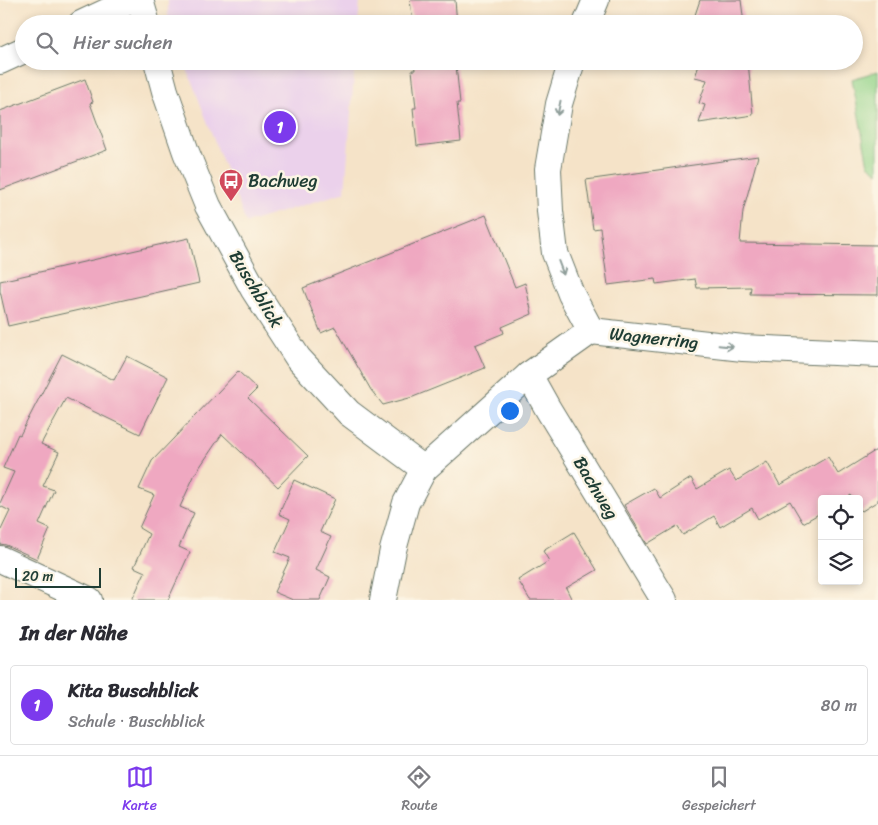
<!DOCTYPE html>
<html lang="de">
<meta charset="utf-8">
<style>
:root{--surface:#fff;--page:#f2f2f3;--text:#2b2b33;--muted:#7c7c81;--line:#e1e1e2;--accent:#7c3aed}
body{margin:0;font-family:Sriracha,sans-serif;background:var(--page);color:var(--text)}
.controls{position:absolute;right:15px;bottom:15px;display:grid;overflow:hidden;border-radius:5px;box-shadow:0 2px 8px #0003}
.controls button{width:45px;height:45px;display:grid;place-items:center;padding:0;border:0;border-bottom:1px solid var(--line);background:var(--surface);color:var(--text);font:25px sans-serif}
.scale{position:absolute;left:15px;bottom:12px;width:86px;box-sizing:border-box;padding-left:5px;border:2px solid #1f3d34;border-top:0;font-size:14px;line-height:18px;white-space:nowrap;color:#1f3d34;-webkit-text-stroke:4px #fcf5e5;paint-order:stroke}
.you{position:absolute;left:509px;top:410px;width:18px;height:18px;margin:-12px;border:4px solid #fff;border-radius:50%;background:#1a73e8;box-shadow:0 0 0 8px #1a73e833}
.badge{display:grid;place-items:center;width:32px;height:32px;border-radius:50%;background:var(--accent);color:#fff;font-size:16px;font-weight:700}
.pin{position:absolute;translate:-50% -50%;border:2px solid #fff;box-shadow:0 1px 5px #0006}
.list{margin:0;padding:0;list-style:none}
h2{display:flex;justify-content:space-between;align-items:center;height:65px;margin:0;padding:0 20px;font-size:21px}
h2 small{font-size:16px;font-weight:400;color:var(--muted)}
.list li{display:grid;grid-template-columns:32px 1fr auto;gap:15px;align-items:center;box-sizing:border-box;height:80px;margin:0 10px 10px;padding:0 10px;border:1px solid var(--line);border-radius:5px}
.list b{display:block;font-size:19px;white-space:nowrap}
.list p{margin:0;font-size:16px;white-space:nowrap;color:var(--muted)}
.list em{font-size:16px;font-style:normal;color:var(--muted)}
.icon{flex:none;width:28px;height:28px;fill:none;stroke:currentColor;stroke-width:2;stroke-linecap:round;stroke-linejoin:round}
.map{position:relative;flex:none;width:878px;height:600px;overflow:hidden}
.search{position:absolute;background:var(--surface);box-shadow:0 2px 8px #0003;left:15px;right:15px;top:15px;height:55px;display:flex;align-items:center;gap:12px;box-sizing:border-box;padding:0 18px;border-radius:28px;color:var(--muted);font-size:19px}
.sheet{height:155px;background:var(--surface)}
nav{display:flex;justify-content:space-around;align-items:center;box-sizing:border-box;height:70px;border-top:1px solid var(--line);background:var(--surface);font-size:14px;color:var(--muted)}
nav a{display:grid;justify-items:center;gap:2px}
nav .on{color:var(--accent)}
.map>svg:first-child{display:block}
.built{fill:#ebd1eb}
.green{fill:#94d48b;stroke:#5a8860}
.building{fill:#efa8c1}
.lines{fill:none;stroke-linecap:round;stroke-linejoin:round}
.street-casing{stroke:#6a7768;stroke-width:28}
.street{stroke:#fff;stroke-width:26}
.oneway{stroke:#8f9e9a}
.labels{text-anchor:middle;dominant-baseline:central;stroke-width:5;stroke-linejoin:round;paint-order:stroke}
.poi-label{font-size:18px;fill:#1f3d34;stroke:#fcf5e5;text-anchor:start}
.street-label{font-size:18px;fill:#1f3d34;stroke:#fcf5e5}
</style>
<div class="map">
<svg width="878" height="600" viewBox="0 0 878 600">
<rect width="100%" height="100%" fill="#fcf5e5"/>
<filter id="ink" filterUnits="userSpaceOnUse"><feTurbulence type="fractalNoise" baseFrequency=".02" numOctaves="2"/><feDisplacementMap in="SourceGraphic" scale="10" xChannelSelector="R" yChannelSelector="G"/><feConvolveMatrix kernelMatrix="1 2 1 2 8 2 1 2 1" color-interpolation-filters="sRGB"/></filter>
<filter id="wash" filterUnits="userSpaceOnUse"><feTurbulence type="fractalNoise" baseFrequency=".0096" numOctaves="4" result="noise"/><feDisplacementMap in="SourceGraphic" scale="20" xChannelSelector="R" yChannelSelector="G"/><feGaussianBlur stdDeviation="1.12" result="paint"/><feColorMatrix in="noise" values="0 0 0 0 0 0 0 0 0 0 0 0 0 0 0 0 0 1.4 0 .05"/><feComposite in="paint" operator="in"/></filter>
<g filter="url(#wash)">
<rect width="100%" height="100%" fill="#f5e3c8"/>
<g class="built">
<polygon points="168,0 360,0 358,24 170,24 168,19"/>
<polygon points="184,61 355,61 345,192 246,223"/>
</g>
<polygon class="green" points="878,71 878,173 868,165 852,79"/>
<g id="blocks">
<g class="building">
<polygon points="410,0 455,0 457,24 413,24"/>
<polygon points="700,0 741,0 744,24 692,24"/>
<polygon points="414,61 458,61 459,65 456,65 460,103 457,103 461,141 417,146 413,108 416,108 412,70 415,70"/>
<polygon points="698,61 748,61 753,115 699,123 705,105 699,103 707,80 695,77 700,62"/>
<polygon points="85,79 93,102 90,103 107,150 0,190 0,111"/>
<polygon points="758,156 743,211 740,243 878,245 878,295 750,294 751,287 697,288 695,279 656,284 655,279 608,285 600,228 593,229 586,180"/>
<polygon points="486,215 515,287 525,283 532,314 502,327 504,333 475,345 485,368 413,397 383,405 371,390 335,327 321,333 303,288"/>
<polygon points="189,238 199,283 8,326 0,291 0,281"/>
<polygon points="62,354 114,380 127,356 168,377 140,434 66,398 41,444 59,452 43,486 54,490 39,524 50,529 37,559 6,545 0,544 0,532 10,511 0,506 0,503 14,472 3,468 18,434 20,435"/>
<polygon points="238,371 257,389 248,398 308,456 278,487 222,434 195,474 180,507 194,513 179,547 190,552 168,600 132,600 145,572 134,567 149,534 139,528 154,495 139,489 152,461"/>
<polygon points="878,449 878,501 862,511 859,508 859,499 853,499 851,495 845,499 822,499 822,512 803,523 790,501 758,519 752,508 720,527 714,516 683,535 677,526 647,544 624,505 654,488 660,498 691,478 697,489 729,470 736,481 767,462 780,485 828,457 838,474"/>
<polygon points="294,480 335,499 320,532 331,537 316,570 330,577 320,600 293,600 274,592 290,558 275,552 290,519 279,514"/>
<polygon points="574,532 597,570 566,588 572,600 530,600 518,580 549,561 543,551"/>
</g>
</g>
</g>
<g filter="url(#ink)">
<use href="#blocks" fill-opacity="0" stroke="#6a7768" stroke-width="1"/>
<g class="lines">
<defs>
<g id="street">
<polyline points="140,0 147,24"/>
<polyline points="81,24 132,0"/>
<polyline points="586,24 596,0"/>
<polyline points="0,61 24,50"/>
<polyline points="157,61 165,91 186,152 208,206 254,290 298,358 349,413 424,469"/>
<polyline points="572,61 559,104 548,169 550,211 555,253 571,294 591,331"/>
<polyline points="591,331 743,348 878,354"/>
<polyline points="529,375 548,409 664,600"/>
<polyline points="0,559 89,600"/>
<polyline points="383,600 393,550 406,503 424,469 529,375 591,331"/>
</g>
</defs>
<use href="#street" class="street-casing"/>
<use href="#street" class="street"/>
</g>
<defs><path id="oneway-shaft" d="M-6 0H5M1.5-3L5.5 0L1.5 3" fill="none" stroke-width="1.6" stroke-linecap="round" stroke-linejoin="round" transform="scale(1.25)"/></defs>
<g class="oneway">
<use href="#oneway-shaft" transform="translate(559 108) rotate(102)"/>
<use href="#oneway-shaft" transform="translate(561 268) rotate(69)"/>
<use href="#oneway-shaft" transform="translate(726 346) rotate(6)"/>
</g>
</g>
<defs>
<symbol id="bus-pin" viewBox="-11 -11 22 30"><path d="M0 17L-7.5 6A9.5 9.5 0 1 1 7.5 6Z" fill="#d1495b" stroke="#fcf5e5"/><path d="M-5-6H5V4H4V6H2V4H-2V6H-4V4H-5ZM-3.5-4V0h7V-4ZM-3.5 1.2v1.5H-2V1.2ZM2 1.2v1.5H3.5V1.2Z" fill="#fff"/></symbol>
</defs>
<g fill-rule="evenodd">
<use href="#bus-pin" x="217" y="167" width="28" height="38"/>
</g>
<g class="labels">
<g class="poi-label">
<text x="248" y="181">Bachweg</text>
</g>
<g class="street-label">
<text transform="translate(256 289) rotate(59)">Buschblick</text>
<text transform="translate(654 338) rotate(6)">Wagnerring</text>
<text transform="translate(596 488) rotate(59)">Bachweg</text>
</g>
</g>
</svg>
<div class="controls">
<button><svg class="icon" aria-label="locate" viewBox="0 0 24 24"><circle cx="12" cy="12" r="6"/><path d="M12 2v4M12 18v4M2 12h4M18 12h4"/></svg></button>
<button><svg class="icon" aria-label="layers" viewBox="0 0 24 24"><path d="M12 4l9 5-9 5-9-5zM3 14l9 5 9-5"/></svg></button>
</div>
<div class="scale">20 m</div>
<div class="you"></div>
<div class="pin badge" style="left:280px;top:127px">1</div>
<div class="search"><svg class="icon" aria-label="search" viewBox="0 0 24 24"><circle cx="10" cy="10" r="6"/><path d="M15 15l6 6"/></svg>Hier suchen</div>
</div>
<section class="sheet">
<h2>In der Nähe<small></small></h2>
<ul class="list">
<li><span class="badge">1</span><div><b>Kita Buschblick</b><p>Schule · Buschblick</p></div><em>80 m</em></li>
</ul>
</section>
<nav>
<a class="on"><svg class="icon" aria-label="map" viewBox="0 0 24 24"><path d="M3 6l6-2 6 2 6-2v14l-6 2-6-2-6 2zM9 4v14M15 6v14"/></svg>Karte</a>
<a><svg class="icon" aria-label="directions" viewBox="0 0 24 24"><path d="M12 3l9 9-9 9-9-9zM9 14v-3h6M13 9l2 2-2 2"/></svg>Route</a>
<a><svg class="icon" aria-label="saved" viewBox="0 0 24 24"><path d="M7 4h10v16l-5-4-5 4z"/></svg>Gespeichert</a>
</nav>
